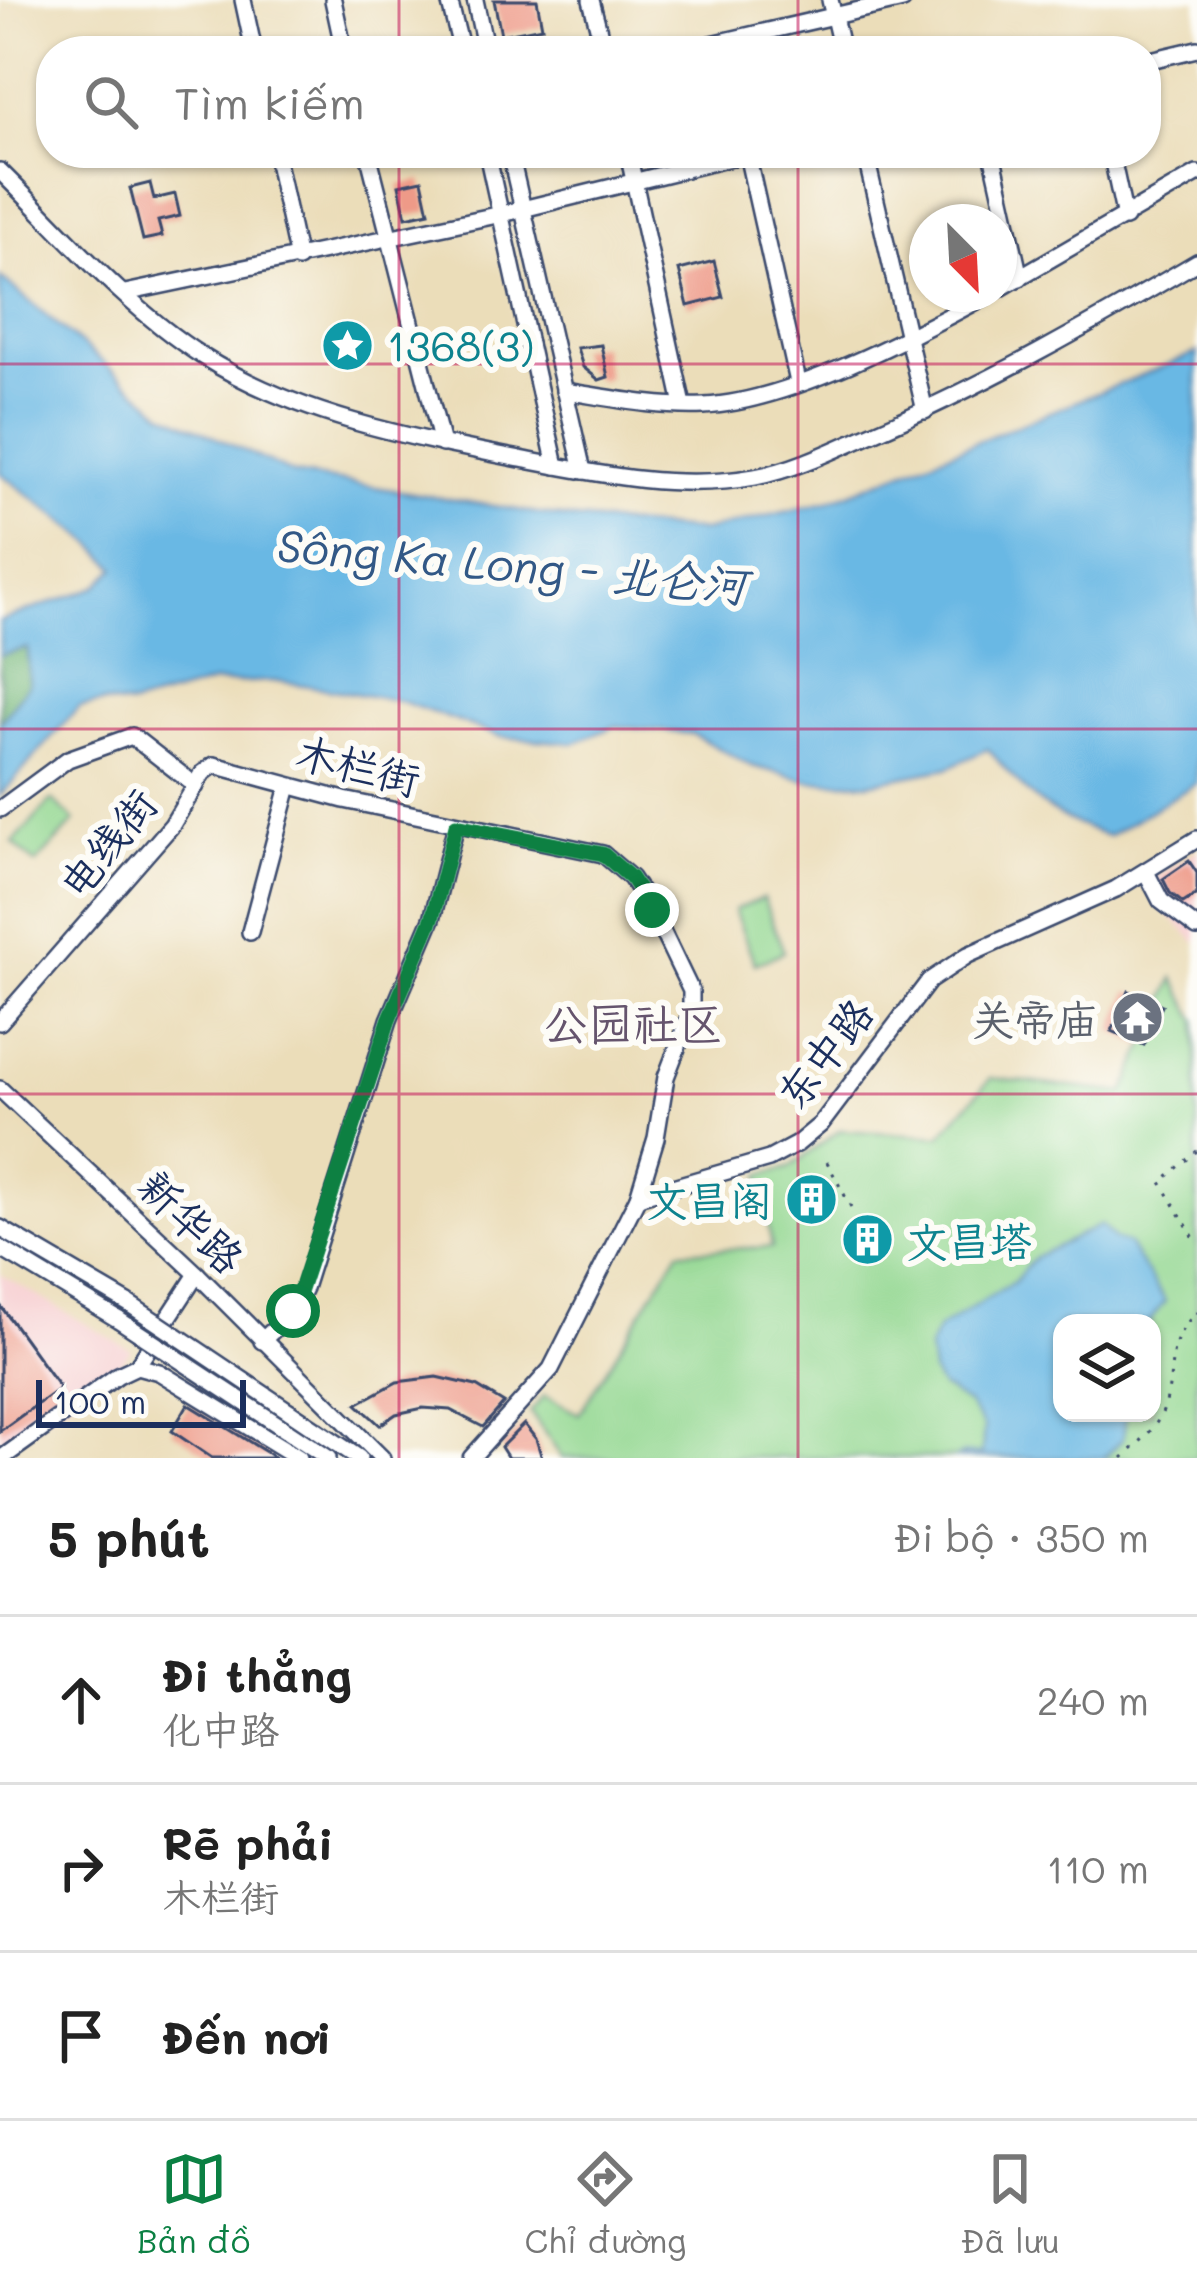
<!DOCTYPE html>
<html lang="vi">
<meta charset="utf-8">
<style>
:root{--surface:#fff;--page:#f2f2f2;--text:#222;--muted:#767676;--line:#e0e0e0;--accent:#0b8043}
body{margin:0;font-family:Mali,"LXGW WenKai TC",sans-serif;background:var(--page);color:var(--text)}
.controls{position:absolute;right:36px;bottom:36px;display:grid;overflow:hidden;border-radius:24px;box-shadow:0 3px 9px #0004}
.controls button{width:108px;height:108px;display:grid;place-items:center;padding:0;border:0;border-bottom:3px solid var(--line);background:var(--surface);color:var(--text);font:60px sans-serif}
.compass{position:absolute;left:909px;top:204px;width:108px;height:108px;border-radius:50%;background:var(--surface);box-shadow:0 3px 9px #0004;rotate:156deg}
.scale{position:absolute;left:36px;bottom:30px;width:210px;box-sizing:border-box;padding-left:12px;border:6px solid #1b2f5e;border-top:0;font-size:33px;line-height:42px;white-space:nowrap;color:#1b2f5e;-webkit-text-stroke:9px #fdfcf7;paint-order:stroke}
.stop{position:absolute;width:36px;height:36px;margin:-27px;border:9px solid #0b8043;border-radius:50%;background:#fff}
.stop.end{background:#0b8043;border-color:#fff;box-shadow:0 3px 12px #0008}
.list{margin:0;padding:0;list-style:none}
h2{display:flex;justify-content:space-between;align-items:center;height:156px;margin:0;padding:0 48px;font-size:51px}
h2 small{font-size:39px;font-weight:400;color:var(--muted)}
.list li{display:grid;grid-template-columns:78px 1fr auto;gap:36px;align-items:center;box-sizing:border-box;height:168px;padding:0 48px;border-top:3px solid var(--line)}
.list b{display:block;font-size:45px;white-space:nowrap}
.list p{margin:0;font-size:39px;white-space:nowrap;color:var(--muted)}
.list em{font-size:39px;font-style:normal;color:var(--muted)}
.icon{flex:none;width:66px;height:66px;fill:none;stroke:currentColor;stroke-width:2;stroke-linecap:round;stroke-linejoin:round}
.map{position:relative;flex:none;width:1197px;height:1458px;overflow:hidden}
.search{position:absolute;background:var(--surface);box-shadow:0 3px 9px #0004;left:36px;right:36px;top:36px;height:132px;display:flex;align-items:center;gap:30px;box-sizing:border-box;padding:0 42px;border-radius:48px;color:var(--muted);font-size:45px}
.sheet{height:660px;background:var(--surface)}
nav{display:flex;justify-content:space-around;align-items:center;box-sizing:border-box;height:168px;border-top:3px solid var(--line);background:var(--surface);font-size:33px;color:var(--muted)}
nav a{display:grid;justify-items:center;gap:6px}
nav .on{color:var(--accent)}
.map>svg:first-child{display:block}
.built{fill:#f7cfd2}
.green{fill:#92d790;stroke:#568377;stroke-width:3;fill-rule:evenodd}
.forest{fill:#75b87a;stroke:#48746c;stroke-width:3}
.water{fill:#69b8e4;stroke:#4274a1;stroke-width:3}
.building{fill:#ee9a88}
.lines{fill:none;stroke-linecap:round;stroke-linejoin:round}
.minor-casing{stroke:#3a496c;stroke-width:20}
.path{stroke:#3a496c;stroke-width:3;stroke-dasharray:3 9;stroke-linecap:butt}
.minor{stroke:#fff;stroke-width:15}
.minor-bridge-casing{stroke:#3a496c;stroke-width:20;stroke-linecap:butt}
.minor-bridge{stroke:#fff;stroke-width:15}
.route{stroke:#0b8043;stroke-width:15}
.grid{fill:none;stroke:#c2185b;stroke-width:3;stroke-opacity:0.55}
.labels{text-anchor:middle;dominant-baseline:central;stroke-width:12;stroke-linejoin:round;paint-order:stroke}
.culture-label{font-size:42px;fill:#0d838f;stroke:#fdfcf7;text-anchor:start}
.street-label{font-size:42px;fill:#1b2f5e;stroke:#fdfcf7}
.worship-label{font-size:42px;fill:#5b616d;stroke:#fdfcf7;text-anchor:end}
.water-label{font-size:45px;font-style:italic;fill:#325886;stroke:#fdfcf7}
.neighbourhood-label{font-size:45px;fill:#65546d;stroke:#fdfcf7}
</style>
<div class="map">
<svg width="1197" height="1458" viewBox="0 0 1197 1458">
<rect width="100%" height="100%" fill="#fdfcf7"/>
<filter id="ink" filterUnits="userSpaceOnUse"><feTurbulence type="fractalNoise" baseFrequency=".00833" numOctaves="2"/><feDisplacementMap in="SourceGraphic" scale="24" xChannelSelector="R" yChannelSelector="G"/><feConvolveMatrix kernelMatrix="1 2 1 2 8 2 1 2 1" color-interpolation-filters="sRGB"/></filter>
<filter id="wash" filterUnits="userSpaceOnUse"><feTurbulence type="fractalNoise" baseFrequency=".004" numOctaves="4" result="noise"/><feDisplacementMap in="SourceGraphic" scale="48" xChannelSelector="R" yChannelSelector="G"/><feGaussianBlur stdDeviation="2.7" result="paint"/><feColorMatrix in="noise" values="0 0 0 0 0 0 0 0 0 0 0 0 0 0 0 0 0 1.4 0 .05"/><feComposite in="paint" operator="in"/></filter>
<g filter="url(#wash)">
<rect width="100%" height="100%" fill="#ebddb9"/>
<g class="built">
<polygon points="1197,850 1197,943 1163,910 1148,883"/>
<polygon points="0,1274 131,1350 115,1371 0,1449"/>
</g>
<g class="green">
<polygon points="52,800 75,821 36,864 13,843"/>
<polygon points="763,898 784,952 755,964 734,910"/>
<path d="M1174 978 1197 1021V1458H562L530 1412 544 1396 579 1414 679 1251 772 1247 760 1175 789 1168 840 1130 940 1136 991 1078 1124 1093ZM1062 1323H1152V1413H1062Z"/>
</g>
<polygon class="forest" points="28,648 29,684 0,723 0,655"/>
<g class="water">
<path d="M0 277 164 413 294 474 574 519 703 531 827 502 1197 353V783L1108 836C1046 816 1029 797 988 749L947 768 868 783 810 781 752 766 692 734 616 726 573 743 502 737 400 701 279 681 213 683 131 706 104 703 79 707 0 796V723L29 684 28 648 0 655V621L96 587 116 568 91 542 0 473Z"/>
<polygon points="1101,1225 1115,1240 1128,1244 1165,1301 1148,1323 1062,1323 1062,1413 1126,1413 1123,1439 1103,1458 957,1458 964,1454 982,1454 984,1427 968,1404 941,1387 932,1372 929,1348 938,1329 1015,1281 1035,1257"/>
</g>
<g id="blocks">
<g class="building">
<polygon points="494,0 537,0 542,27 501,35"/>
<polygon points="422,180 429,212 406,217 399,185"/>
<polygon points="150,183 154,199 175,194 180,216 158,221 162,236 143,240 130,188"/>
<polygon points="714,261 723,297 688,306 679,270"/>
<polygon points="601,345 608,377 599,380 583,367 577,348"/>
<polygon points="1189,861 1197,873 1197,894 1183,903 1170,893 1163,879"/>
<polygon points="1129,991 1162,1005 1144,1045 1112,1031"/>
<polygon points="820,1187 826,1200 802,1212 795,1199"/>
<circle cx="867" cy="1239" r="18"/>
<polygon points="0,1305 60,1388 0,1431"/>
<polygon points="437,1377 476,1386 504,1403 483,1427 450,1410 423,1408 396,1414 380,1425 357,1404 397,1382"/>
<polygon points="188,1404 266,1452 275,1458 212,1458 172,1431"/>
<polygon points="524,1424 536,1439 542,1458 508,1458 501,1447"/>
</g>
</g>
</g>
<g filter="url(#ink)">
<use href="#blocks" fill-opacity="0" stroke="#3a496c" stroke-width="3"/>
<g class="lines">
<defs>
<g id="minor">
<polyline points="243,0 254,51"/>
<polyline points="333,0 344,51"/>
<polyline points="449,0 462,51"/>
<polyline points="475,0 486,51"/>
<polyline points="591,0 604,51"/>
<polyline points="830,0 842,51"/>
<polyline points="681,51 903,0"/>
<polyline points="1146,61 1197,49"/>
<polyline points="275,153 298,259"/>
<polyline points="368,153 442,444"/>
<polyline points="487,153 556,466"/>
<polyline points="510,153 583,471"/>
<polyline points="628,153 683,405"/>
<polyline points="865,153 925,411"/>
<polyline points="992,153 1020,278"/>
<polyline points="1111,153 1125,218"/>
<polyline points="747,154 798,382"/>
<path d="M0 171C64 234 126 307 202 356 296 416 412 438 520 459 597 474 677 491 755 477 797 469 836 449 875 432 987 384 1092 324 1197 262"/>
<polyline points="999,289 1197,174"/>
<polyline points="125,293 502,214 751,153"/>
<path d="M564 391C610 398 657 408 704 406 789 402 915 335 990 294"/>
<polyline points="0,809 68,759 132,736 196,786"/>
<polyline points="1146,872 1161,901 1197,928"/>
<polyline points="250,932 289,786"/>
<polyline points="0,1022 172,825 203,773 214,765 344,800 603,854 631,878 652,910 691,991 691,1012 666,1077 656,1138 638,1197 551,1369 471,1458"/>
<polyline points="0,1089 197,1274 382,1458"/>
<polyline points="638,1197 769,1159 797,1144 821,1124 929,981 968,955 1116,889 1197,839"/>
<polyline points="0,1228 128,1303"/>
<polyline points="0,1248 119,1320"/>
<polyline points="262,1341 293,1311 304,1288 389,1020 432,919 456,825"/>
<polyline points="137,1366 197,1274"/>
<polyline points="289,1411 359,1458"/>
<polyline points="280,1426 328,1458"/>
<polyline points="2,1458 118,1375 137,1366 159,1372 299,1458"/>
</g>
</defs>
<use href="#minor" class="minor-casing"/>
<g class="path">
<polyline points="1197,1151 1161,1182 1197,1243"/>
<polyline points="827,1162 852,1209"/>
<path d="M1123 1458C1141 1441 1162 1424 1167 1398 1175 1361 1166 1342 1197 1312"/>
</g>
<use href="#minor" class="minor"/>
<defs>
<g id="minor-bridge">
<polyline points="128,1303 289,1411"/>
<polyline points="119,1320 280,1426"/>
</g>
</defs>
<use href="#minor-bridge" class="minor-bridge-casing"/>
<use href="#minor-bridge" class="minor-bridge"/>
</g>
</g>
<g class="lines" filter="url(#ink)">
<polyline class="route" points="293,1311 389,1020 432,919 456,825 603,854 631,878 652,910"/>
</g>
<path class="grid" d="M399 0V51M798 0V51M399 153V1458M798 153V1458M0 364H1197M0 729H1197M0 1094H1197"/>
<defs>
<symbol id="sight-disc" viewBox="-11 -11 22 22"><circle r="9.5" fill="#0f9aa8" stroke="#fdfcf7"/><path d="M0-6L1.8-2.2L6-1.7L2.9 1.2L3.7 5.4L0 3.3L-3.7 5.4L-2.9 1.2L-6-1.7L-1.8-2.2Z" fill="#fff"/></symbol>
<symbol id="temple-disc" viewBox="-11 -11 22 22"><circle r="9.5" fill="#6b7280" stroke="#fdfcf7"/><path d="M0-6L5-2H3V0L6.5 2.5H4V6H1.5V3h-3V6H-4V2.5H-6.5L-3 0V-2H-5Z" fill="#fff"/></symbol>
<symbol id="building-disc" viewBox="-11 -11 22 22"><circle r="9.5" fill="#0f9aa8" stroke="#fdfcf7"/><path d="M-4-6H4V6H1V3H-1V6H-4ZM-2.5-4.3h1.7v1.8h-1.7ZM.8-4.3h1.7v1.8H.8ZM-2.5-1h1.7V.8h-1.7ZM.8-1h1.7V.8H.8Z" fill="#fff"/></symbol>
</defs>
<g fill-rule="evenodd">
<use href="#sight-disc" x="318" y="316" width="59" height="59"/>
<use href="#temple-disc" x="1108" y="988" width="59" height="59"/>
<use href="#building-disc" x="782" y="1170" width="59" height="59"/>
<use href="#building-disc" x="838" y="1210" width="59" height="59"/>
</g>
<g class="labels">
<g class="culture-label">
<text x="387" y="345">1368(3)</text>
<text x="772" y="1199" text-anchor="end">文昌阁</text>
<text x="906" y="1240">文昌塔</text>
</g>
<g class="street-label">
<text transform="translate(358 765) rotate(14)">木栏街</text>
<text transform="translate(107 843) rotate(-51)">电线街</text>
<text transform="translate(824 1053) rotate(-52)">东中路</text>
<text transform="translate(192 1221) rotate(44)">新华路</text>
</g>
<g class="worship-label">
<text x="1098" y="1018">关帝庙</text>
</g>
<g class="water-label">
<text transform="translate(512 564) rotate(5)">Sông Ka Long - 北仑河</text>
</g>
<g class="neighbourhood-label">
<text x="633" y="1022">公园社区</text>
</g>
</g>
</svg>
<div class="controls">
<button><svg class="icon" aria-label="layers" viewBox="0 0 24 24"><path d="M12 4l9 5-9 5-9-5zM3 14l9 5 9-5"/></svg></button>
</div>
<svg class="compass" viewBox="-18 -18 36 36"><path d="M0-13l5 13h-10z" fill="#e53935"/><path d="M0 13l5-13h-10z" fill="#767676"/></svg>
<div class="scale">100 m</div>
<div class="stop" style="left:293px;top:1311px"></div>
<div class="stop end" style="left:652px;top:910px"></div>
<div class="search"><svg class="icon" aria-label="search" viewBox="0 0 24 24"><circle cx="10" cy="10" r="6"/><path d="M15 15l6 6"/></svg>Tìm kiếm</div>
</div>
<section class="sheet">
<h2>5 phút<small>Đi bộ · 350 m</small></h2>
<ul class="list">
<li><svg class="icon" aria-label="ahead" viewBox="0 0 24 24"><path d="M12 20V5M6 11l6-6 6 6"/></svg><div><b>Đi thẳng</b><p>化中路</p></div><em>240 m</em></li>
<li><svg class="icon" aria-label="right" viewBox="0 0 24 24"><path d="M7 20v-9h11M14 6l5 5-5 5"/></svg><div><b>Rẽ phải</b><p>木栏街</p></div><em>110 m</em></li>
<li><svg class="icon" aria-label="arrive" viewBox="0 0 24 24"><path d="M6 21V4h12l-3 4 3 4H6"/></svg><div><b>Đến nơi</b></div></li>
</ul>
</section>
<nav>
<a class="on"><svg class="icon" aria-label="map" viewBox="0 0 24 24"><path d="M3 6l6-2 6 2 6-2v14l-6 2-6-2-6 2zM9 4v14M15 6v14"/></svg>Bản đồ</a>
<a><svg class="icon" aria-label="directions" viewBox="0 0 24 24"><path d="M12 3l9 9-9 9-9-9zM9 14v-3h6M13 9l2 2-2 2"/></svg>Chỉ đường</a>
<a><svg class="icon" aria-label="saved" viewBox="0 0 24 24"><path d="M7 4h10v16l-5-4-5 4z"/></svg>Đã lưu</a>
</nav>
